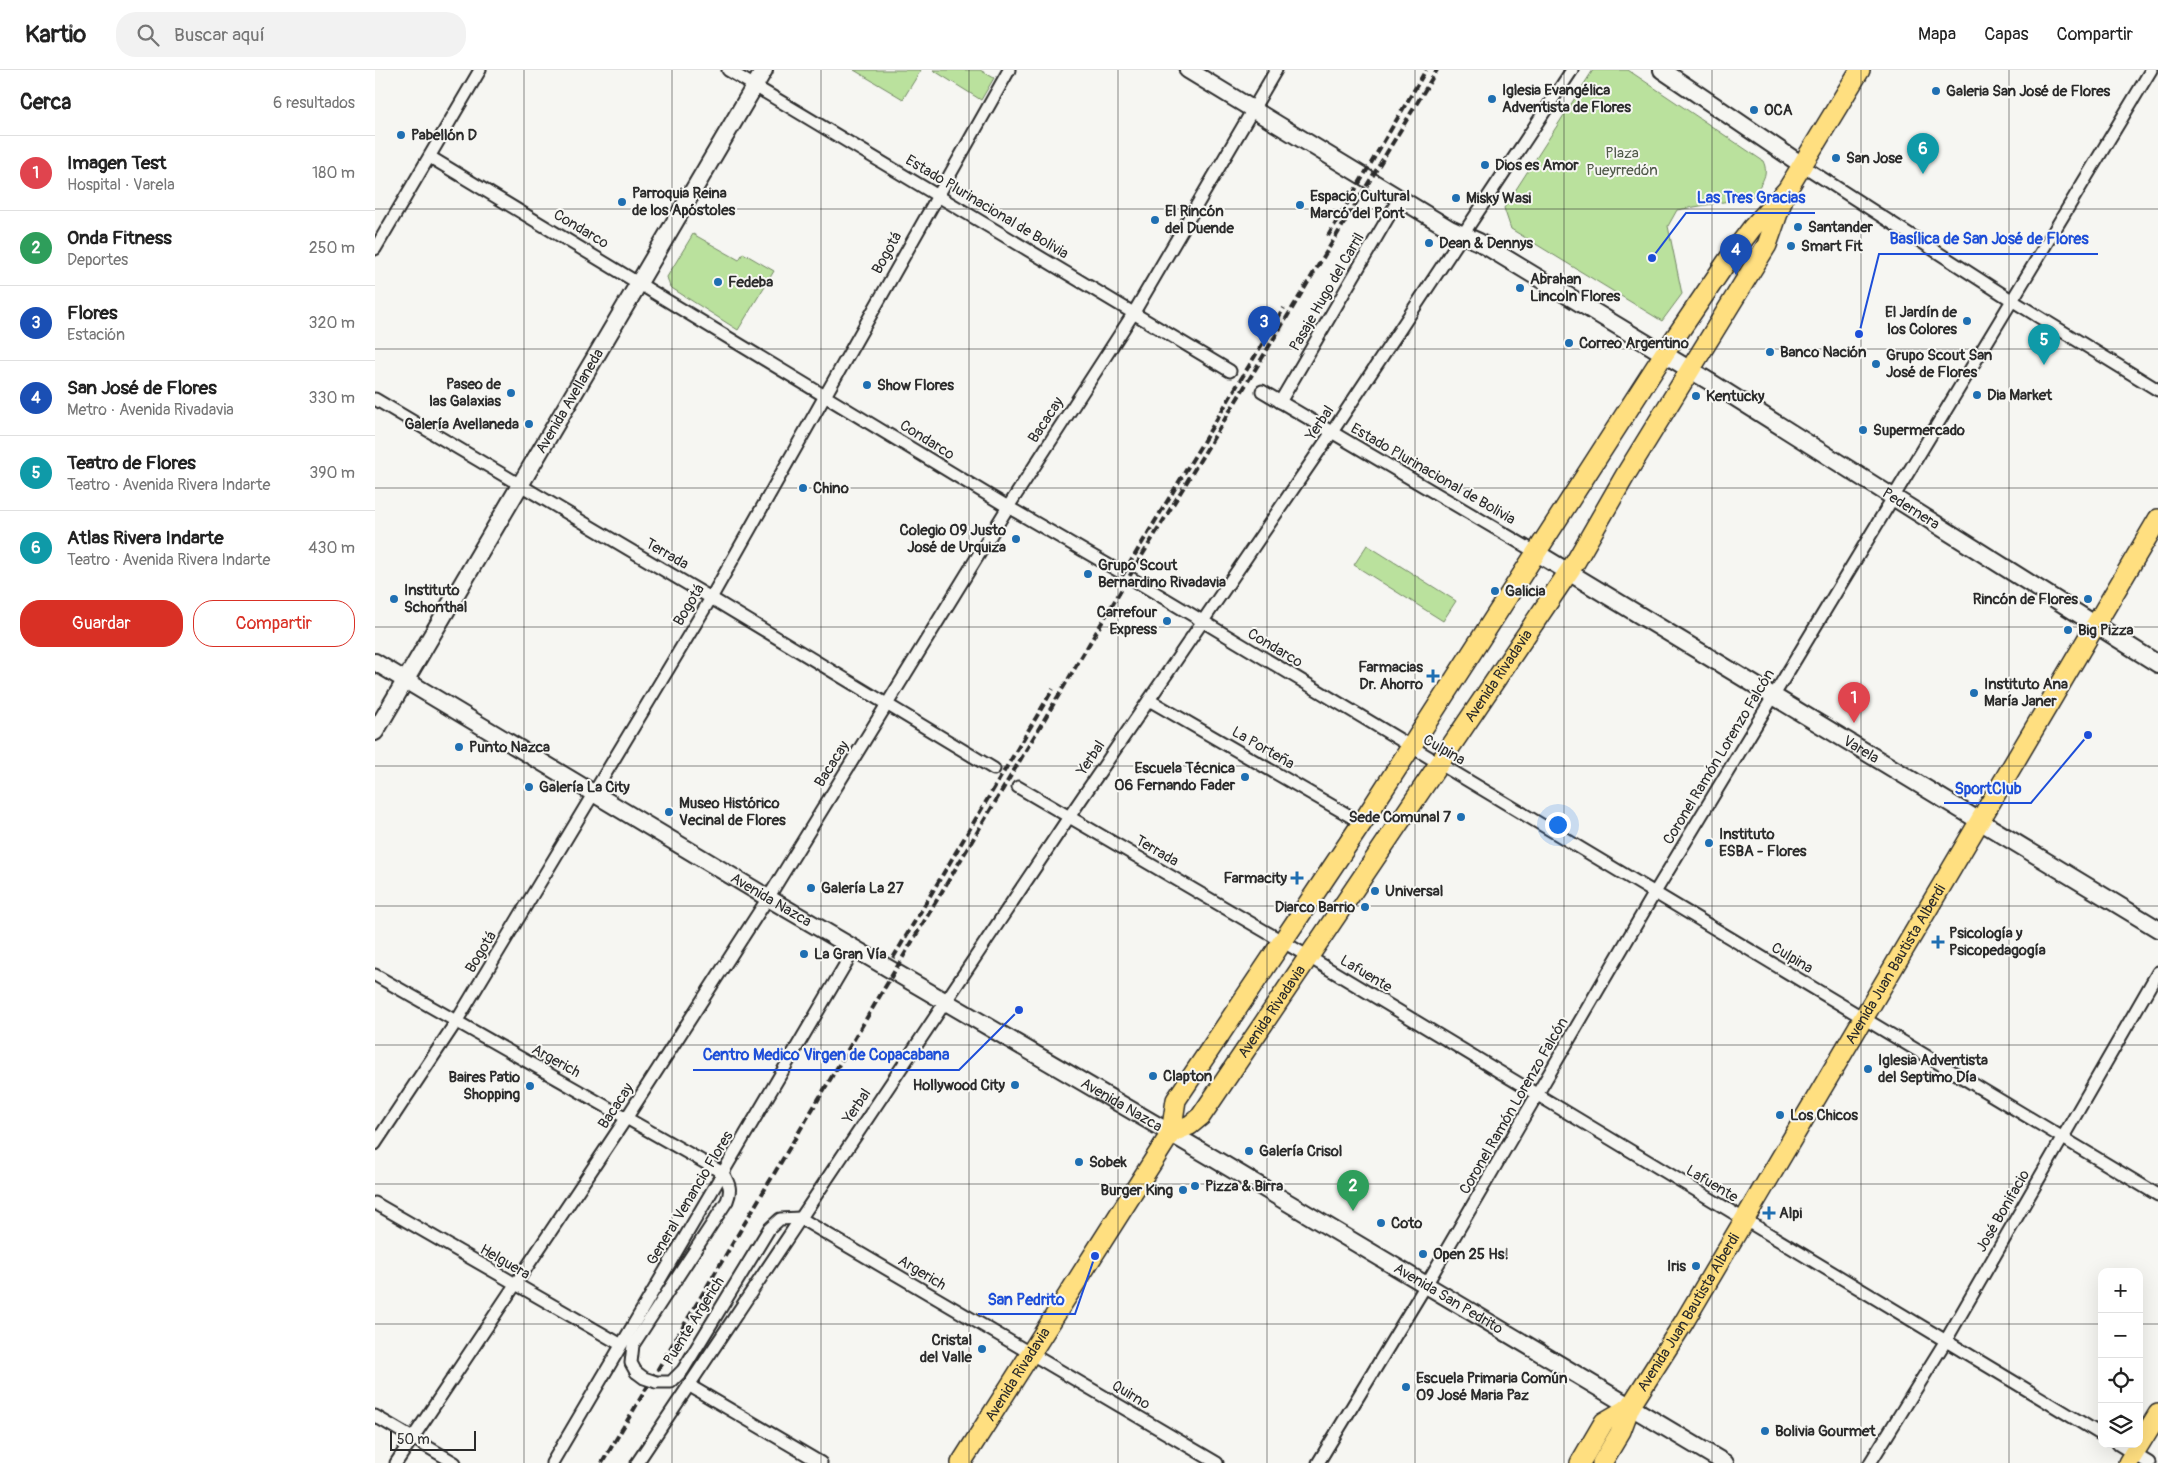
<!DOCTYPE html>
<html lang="es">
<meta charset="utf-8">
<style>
:root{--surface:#fff;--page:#f2f2f2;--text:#222;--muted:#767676;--line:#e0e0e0;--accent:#d93025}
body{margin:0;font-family:Pangolin,sans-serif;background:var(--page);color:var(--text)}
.controls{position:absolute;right:15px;bottom:15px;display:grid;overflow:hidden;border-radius:10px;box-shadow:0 5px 20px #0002}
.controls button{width:45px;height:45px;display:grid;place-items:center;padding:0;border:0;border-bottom:1px solid var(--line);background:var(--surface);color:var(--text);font:25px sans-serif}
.scale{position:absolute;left:15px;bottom:12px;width:86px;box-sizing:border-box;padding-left:5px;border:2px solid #2b2b2b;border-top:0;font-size:14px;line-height:18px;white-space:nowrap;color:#2b2b2b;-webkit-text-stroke:4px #f6f6f2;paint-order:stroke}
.you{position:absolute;left:1182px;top:754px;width:18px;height:18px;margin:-12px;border:4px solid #fff;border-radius:50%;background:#1a73e8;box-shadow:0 0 0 8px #1a73e833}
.badge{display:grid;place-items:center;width:32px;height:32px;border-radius:50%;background:var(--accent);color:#fff;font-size:16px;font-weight:700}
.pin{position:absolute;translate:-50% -41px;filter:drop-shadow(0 1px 2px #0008)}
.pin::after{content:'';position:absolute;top:26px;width:18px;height:15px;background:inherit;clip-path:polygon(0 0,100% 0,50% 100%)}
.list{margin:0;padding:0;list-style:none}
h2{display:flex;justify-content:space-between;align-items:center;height:65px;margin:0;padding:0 20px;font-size:21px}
h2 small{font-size:16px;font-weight:400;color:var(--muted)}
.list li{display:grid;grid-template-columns:32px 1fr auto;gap:15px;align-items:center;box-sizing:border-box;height:75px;padding:0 20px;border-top:1px solid var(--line)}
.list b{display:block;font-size:19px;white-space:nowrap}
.list p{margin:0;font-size:16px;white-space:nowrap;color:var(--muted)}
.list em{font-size:16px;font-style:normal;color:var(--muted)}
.actions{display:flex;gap:10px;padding:15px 20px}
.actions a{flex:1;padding:11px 0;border:1px solid var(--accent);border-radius:20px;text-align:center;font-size:18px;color:var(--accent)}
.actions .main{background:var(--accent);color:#fff}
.icon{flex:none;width:28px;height:28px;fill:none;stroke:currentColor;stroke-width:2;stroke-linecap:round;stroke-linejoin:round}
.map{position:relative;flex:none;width:1783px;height:1393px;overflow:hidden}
header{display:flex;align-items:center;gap:30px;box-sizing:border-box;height:70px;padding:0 25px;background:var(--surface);border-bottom:1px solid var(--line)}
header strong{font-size:24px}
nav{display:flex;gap:28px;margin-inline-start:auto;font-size:18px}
.search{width:350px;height:45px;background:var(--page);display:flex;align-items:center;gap:12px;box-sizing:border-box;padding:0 18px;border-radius:20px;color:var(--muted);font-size:19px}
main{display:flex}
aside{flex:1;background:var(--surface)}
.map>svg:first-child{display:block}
.green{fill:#bae19d;stroke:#728664}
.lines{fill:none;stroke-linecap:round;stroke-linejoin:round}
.street-casing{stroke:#2b2b2b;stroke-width:15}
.secondary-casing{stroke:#2b2b2b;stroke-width:20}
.primary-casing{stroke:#2b2b2b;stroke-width:22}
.street{stroke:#f6f6f2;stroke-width:11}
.secondary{stroke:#f6f6f2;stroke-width:16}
.primary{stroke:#ffdf80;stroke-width:19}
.rail{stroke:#2b2b2b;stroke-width:4;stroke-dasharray:8 4;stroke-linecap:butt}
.street-bridge-casing{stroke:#2b2b2b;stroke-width:15;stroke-linecap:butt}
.street-bridge{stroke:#f6f6f2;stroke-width:11}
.grid{fill:none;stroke:#2b2b2b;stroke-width:1;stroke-opacity:0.55}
.poi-dot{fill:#1f6fb2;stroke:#f6f6f2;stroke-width:2}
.labels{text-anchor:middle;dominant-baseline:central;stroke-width:4;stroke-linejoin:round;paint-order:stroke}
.poi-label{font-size:15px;font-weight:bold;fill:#2b2b2b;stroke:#f6f6f2;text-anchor:start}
.park-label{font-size:15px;fill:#4f5848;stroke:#f6f6f2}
.street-label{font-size:15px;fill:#2b2b2b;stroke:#f6f6f2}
.leader{fill:none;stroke:#1d4ed8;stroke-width:2}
.callout-dot{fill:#1d4ed8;stroke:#f6f6f2;stroke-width:2}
.callout-label{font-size:16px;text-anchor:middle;font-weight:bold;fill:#1d4ed8;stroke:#f6f6f2;stroke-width:4;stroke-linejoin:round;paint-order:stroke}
</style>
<header>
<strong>Kartio</strong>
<div class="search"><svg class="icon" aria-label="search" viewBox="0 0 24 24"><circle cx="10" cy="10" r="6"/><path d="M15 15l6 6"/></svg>Buscar aquí</div>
<nav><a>Mapa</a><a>Capas</a><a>Compartir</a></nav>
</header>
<main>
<aside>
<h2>Cerca<small>6 resultados</small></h2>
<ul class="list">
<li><span class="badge" style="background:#e0444e">1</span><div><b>Imagen Test</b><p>Hospital · Varela</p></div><em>180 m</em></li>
<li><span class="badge" style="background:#2e9e5b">2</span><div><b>Onda Fitness</b><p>Deportes</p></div><em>250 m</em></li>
<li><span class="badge" style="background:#1a4fb4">3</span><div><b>Flores</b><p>Estación</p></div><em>320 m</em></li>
<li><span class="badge" style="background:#1a4fb4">4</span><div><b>San José de Flores</b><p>Metro · Avenida Rivadavia</p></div><em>330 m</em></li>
<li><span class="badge" style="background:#0f9aa8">5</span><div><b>Teatro de Flores</b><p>Teatro · Avenida Rivera Indarte</p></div><em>390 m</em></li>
<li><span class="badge" style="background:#0f9aa8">6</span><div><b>Atlas Rivera Indarte</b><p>Teatro · Avenida Rivera Indarte</p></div><em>430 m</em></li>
</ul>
<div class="actions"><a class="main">Guardar</a><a>Compartir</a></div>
</aside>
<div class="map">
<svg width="1783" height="1393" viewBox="0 0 1783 1393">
<rect width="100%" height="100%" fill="#f6f6f2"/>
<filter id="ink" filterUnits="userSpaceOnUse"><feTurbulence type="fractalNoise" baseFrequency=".02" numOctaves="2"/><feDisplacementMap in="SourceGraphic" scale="10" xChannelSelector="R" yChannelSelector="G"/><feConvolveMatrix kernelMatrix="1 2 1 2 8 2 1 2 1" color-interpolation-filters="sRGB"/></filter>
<g filter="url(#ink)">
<g class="green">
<polygon points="479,0 546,0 528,29"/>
<polygon points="558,0 605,0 619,8 606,30"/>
<path d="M1218 0H1253L1388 91C1395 105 1385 115 1377 127L1302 140 1293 156 1307 224 1287 251 1136 159 1129 138Z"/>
<polygon points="318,164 364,190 368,183 399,201 363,260 295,217 292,207"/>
<polygon points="992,475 1081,531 1068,551 979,495"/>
</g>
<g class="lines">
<defs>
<g id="street">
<polyline points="353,0 855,301"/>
<polyline points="55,87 633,437 754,507 1783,1125"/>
<polyline points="1427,95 1638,231 1783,320"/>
<polyline points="0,179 105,0"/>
<polyline points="887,321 1162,483"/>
<polyline points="0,329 336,528 619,699"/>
<polyline points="905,332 1025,127"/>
<polyline points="774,630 987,753"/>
<polyline points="643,717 934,887 1727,1365"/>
<path d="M0 905 348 1103C354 1114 357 1119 352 1131L258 1275 256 1293 261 1302"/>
<polyline points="0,1074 81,952 336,528 634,0"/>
<polyline points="0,1133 245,1274"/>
<polyline points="281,1312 296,1312 308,1300 394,1159 405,1149 425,1148 842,1393"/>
<polyline points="315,1316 446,1393"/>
<polyline points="0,1346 80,1393"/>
<polyline points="1743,1374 1774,1393"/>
<polyline points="21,1393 252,1047 393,828 633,437 758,244 901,0"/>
<polyline points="177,1393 480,878"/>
<polyline points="262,1393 694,747 957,362 1197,0"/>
<polyline points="943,1393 1051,1215 1279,824 1776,0"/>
<polyline points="1495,1393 1570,1272 1783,902"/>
</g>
<g id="secondary">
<path id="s1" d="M813 0 1075 159 1104 172 1337 313 1783 594"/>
<polyline points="1287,0 1427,95"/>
<path id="s2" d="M1162 483 1783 859"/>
<path id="s3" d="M0 592 393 828 838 1088 1350 1393"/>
<path id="s4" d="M0 662 389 0"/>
</g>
<g id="primary">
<path id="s5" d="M796 1063 815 1055 826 1046 1201 491 1251 404 1392 175 1409 126"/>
<path id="s6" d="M586 1393 796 1063 801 1030 987 753 1289 284 1355 187 1377 158 1412 120 1485 0"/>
<polyline points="1205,1393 1229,1352 1255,1337"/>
<path id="s7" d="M1227 1393 1246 1361 1255 1337 1309 1252 1783 449"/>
<polyline points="1753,1393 1783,1344"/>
</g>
</defs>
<use href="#street" class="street-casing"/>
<use href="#secondary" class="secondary-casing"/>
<use href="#primary" class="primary-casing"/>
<use href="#street" class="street"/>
<use href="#secondary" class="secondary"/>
<use href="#primary" class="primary"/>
<g class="rail">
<polyline points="953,166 1051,0"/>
<polyline points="747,506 909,238"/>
<polyline points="518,888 678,619"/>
<polyline points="227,1393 754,507 1062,0"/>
</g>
<defs>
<polyline id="street-bridge" points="261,1302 269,1308 281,1312"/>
</defs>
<use href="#street-bridge" class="street-bridge-casing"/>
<use href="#street-bridge" class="street-bridge"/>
</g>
</g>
<path class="grid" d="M149 0V1393M297 0V1393M446 0V1393M594 0V1393M743 0V1393M892 0V1393M1040 0V1393M1189 0V1393M1337 0V1393M1486 0V1393M1634 0V1393M0 139H1783M0 279H1783M0 418H1783M0 557H1783M0 696H1783M0 836H1783M0 975H1783M0 1114H1783M0 1254H1727M1764 1254H1783"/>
<g class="poi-dot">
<circle cx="1561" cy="21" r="5"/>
<circle cx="1117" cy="29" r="5"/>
<circle cx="1379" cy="40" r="5"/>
<circle cx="26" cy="65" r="5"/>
<circle cx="1461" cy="88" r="5"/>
<circle cx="1110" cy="95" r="5"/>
<circle cx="1081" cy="128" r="5"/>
<circle cx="247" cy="132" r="5"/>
<circle cx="925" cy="135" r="5"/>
<circle cx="780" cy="150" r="5"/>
<circle cx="1423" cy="157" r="5"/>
<circle cx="1054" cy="173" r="5"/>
<circle cx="1416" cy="176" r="5"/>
<circle cx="343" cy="212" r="5"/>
<circle cx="1145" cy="218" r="5"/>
<circle cx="1592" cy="251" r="5"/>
<circle cx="1194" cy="273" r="5"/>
<circle cx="1395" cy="282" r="5"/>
<circle cx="1501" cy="294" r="5"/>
<circle cx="492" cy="315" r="5"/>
<circle cx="136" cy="323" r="5"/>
<circle cx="1602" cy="325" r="5"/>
<circle cx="1321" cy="326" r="5"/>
<circle cx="154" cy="354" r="5"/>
<circle cx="1488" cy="360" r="5"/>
<circle cx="428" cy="418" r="5"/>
<circle cx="641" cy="469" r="5"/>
<circle cx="713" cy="504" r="5"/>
<circle cx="1120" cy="521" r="5"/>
<circle cx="19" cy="529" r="5"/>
<circle cx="1713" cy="529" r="5"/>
<circle cx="792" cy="551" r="5"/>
<circle cx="1693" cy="560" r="5"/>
<path d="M1055.5 598.5h5v5h5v5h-5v5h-5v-5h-5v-5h5z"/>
<circle cx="1599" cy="623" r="5"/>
<circle cx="84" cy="677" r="5"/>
<circle cx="870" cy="707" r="5"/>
<circle cx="154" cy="717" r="5"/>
<circle cx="294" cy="742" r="5"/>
<circle cx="1086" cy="747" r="5"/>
<circle cx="1334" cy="773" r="5"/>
<path d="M919.5 800.5h5v5h5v5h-5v5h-5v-5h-5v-5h5z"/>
<circle cx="436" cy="818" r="5"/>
<circle cx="1000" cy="821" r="5"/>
<circle cx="990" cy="837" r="5"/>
<path d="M1560.5 864.5h5v5h5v5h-5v5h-5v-5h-5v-5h5z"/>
<circle cx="429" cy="884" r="5"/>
<circle cx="1493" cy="999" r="5"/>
<circle cx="778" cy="1006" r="5"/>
<circle cx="640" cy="1015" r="5"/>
<circle cx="155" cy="1016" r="5"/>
<circle cx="1405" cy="1045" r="5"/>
<circle cx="874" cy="1081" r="5"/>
<circle cx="704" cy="1092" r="5"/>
<circle cx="820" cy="1116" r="5"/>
<circle cx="808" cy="1120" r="5"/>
<path d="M1391.5 1135.5h5v5h5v5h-5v5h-5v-5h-5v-5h5z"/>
<circle cx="1006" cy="1153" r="5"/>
<circle cx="1048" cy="1184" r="5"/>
<circle cx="1321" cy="1196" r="5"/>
<circle cx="607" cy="1279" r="5"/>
<circle cx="1031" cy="1317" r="5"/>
<circle cx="1390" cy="1361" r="5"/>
</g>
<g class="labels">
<g class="poi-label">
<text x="1127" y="20">Iglesia Evangélica<tspan x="1127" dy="17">Adventista de Flores</tspan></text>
<text x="1571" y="21">Galeria San José de Flores</text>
<text x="1389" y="40">OCA</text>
<text x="36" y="65">Pabellón D</text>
<text x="1471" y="88">San Jose</text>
<text x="1120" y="95">Dios es Amor</text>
<text x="257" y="123">Parroquia Reina<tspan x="257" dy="17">de los Apóstoles</tspan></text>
<text x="935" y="126">Espacio Cultural<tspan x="935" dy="17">Marcó del Pont</tspan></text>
<text x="1091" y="128">Misky Wasi</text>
<text x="790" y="141">El Rincón<tspan x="790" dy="17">del Duende</tspan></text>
<text x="1433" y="157">Santander</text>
<text x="1064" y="173">Dean &amp; Dennys</text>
<text x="1426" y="176">Smart Fit</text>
<text x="1155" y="209">Abrahan<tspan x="1155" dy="17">Lincoln Flores</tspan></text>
<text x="353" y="212">Fedeba</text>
<text x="1582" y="242" text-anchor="end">El Jardín de<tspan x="1582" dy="17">los Colores</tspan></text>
<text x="1204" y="273">Correo Argentino</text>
<text x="1405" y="282">Banco Nación</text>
<text x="1511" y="285">Grupo Scout San<tspan x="1511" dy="17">José de Flores</tspan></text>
<text x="126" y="314" text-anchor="end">Paseo de<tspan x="126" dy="17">las Galaxias</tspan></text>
<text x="502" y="315">Show Flores</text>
<text x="1612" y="325">Dia Market</text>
<text x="1331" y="326">Kentucky</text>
<text x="144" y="354" text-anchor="end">Galería Avellaneda</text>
<text x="1498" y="360">Supermercado</text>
<text x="438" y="418">Chino</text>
<text x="631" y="460" text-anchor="end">Colegio 09 Justo<tspan x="631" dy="17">José de Urquiza</tspan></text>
<text x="723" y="495">Grupo Scout<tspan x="723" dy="17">Bernardino Rivadavia</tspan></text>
<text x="29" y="520">Instituto<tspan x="29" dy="17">Schonthal</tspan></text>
<text x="1130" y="521">Galicia</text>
<text x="1703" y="529" text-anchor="end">Rincón de Flores</text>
<text x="782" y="542" text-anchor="end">Carrefour<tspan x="782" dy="17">Express</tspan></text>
<text x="1703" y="560">Big Pizza</text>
<text x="1048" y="597" text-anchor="end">Farmacias<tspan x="1048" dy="17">Dr. Ahorro</tspan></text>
<text x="1609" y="614">Instituto Ana<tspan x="1609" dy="17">María Janer</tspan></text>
<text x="94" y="677">Punto Nazca</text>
<text x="860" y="698" text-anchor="end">Escuela Técnica<tspan x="860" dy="17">06 Fernando Fader</tspan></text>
<text x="164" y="717">Galería La City</text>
<text x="304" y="733">Museo Histórico<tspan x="304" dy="17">Vecinal de Flores</tspan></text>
<text x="1076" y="747" text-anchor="end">Sede Comunal 7</text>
<text x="1344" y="764">Instituto<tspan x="1344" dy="17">ESBA - Flores</tspan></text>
<text x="912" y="808" text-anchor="end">Farmacity</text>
<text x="446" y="818">Galería La 27</text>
<text x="1010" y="821">Universal</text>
<text x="980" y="837" text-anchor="end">Diarco Barrio</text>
<text x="1574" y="863">Psicología y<tspan x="1574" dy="17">Psicopedagogía</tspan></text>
<text x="439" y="884">La Gran Vía</text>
<text x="1503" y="990">Iglesia Adventista<tspan x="1503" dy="17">del Septimo Día</tspan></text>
<text x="788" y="1006">Clapton</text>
<text x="145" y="1007" text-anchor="end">Baires Patio<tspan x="145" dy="17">Shopping</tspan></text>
<text x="630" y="1015" text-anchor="end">Hollywood City</text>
<text x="1415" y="1045">Los Chicos</text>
<text x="884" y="1081">Galería Crisol</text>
<text x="714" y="1092">Sobek</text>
<text x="830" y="1116">Pizza &amp; Birra</text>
<text x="798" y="1120" text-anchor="end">Burger King</text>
<text x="1404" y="1143">Alpi</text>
<text x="1016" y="1153">Coto</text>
<text x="1058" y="1184">Open 25 Hs!</text>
<text x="1311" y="1196" text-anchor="end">Iris</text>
<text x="597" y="1270" text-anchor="end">Cristal<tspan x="597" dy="17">del Valle</tspan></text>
<text x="1041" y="1308">Escuela Primaria Común<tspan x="1041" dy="17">09 José Maria Paz</tspan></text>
<text x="1400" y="1361">Bolivia Gourmet</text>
</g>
<g class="park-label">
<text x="1247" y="83">Plaza<tspan x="1247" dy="17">Pueyrredón</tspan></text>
</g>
<g class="street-label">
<text transform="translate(612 137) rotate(31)">Estado Plurinacional de Bolivia</text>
<text transform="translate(206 159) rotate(31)">Condarco</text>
<text transform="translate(512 183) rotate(-61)">Bogotá</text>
<text transform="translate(952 222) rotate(-60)">Pasaje Hugo del Carril</text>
<text stroke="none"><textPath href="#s4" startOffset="384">Avenida Avellaneda</textPath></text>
<text transform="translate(671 350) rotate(-57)">Bacacay</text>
<text transform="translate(945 353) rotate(-56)">Yerbal</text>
<text transform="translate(552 370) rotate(32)">Condarco</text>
<text transform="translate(1058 404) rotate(30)">Estado Plurinacional de Bolivia</text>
<text stroke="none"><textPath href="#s1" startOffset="846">Pedernera</textPath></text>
<text transform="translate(292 484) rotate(30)">Terrada</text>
<text transform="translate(314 535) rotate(-59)">Bogotá</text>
<text transform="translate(900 578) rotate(31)">Condarco</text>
<text stroke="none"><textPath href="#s5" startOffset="566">Avenida Rivadavia</textPath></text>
<text transform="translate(888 678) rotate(30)">La Porteña</text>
<text transform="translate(1069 680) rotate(30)">Culpina</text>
<text stroke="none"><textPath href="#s2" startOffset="379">Varela</textPath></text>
<text transform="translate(1344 687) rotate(-59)">Coronel Ramón Lorenzo Falcón</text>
<text transform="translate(716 688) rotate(-56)">Yerbal</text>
<text transform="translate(457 694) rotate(-58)">Bacacay</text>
<text transform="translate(782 781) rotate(30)">Terrada</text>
<text stroke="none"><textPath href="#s3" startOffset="462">Avenida Nazca</textPath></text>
<text transform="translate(106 882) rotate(-59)">Bogotá</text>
<text transform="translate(1417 888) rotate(31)">Culpina</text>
<text stroke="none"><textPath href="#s7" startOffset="579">Avenida Juan Bautista Alberdi</textPath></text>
<text transform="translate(991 904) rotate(31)">Lafuente</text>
<text stroke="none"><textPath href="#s5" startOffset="161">Avenida Rivadavia</textPath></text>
<text transform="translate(181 991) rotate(29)">Argerich</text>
<text stroke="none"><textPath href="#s3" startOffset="868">Avenida Nazca</textPath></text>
<text transform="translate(241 1036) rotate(-57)">Bacacay</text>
<text transform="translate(482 1036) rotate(-56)">Yerbal</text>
<text transform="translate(1139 1036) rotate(-60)">Coronel Ramón Lorenzo Falcón</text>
<text transform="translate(1337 1114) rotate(31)">Lafuente</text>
<text transform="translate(315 1128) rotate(-59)">General Venancio Flores</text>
<text transform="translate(1628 1141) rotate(-60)">José Bonifacio</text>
<text transform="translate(130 1192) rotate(30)">Helguera</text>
<text transform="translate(547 1203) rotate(31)">Argerich</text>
<text stroke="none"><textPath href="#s3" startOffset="1248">Avenida San Pedrito</textPath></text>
<text stroke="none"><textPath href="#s7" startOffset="174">Avenida Juan Bautista Alberdi</textPath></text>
<text transform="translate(319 1251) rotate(-58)">Puente Argerich</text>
<text stroke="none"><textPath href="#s6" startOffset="105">Avenida Rivadavia</textPath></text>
<text transform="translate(756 1325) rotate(31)">Quirno</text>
</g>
</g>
<path class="leader" d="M1277 188L1311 143H1440M1484 264L1504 184H1723M1713 665L1656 733H1569M644 940L584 1000H318M720 1186L700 1244H603"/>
<g class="callout-dot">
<circle cx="1277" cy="188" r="5"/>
<circle cx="1484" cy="264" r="5"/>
<circle cx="1713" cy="665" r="5"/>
<circle cx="644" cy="940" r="5"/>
<circle cx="720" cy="1186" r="5"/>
</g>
<g class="callout-label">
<text x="1376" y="133">Las Tres Gracias</text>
<text x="1614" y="174">Basílica de San José de Flores</text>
<text x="1613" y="724">SportClub</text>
<text x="451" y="990">Centro Medico Virgen de Copacabana</text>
<text x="651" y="1235">San Pedrito</text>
</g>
</svg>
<div class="controls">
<button>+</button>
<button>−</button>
<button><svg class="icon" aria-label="locate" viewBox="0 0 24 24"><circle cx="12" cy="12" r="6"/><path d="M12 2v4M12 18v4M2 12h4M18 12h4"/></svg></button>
<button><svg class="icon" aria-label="layers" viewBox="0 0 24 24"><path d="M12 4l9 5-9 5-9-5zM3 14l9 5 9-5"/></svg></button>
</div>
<div class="scale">50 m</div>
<div class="you"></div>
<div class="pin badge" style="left:1479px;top:653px;background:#e0444e">1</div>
<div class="pin badge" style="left:978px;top:1141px;background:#2e9e5b">2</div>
<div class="pin badge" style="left:889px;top:277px;background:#1a4fb4">3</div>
<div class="pin badge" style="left:1361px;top:205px;background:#1a4fb4">4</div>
<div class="pin badge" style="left:1669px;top:295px;background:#0f9aa8">5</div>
<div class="pin badge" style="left:1548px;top:104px;background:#0f9aa8">6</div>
</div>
</main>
